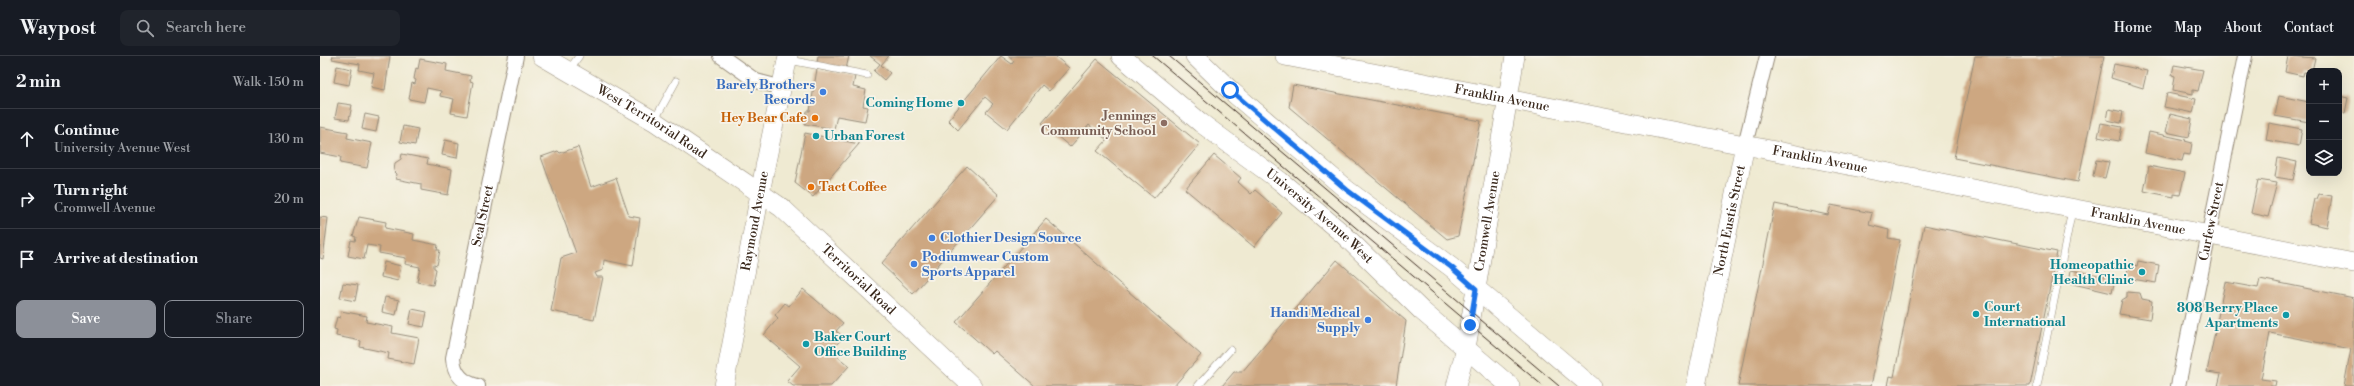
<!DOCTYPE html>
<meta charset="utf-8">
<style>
:root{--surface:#171b24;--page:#20242c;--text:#f1f3f6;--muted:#9ea1a6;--line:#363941;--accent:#8c9099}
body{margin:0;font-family:"Libre Bodoni",serif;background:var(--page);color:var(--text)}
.controls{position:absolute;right:12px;top:12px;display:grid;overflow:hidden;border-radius:8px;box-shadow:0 4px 16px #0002}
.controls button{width:36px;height:36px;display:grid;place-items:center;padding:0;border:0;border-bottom:1px solid var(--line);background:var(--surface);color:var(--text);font:20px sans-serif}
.stop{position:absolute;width:12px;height:12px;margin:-9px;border:3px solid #1a73e8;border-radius:50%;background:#fff}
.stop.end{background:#1a73e8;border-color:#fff;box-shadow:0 1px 4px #0008}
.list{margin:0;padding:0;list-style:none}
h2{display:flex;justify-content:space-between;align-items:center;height:52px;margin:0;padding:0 16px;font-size:17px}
h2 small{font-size:13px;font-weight:400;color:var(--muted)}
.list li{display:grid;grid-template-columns:26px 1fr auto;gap:12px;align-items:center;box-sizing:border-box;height:60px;padding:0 16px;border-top:1px solid var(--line)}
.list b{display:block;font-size:15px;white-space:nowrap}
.list p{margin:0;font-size:13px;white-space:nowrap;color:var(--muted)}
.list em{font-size:13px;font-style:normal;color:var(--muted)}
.actions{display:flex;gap:8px;padding:12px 16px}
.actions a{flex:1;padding:9px 0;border:1px solid var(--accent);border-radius:8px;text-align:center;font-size:14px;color:var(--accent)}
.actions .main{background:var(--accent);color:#fff}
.icon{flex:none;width:22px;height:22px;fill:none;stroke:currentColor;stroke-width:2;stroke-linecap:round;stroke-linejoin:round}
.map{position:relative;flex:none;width:2034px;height:330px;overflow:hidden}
header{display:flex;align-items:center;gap:24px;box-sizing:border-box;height:56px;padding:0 20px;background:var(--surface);border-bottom:1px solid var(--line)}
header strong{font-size:19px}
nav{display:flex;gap:22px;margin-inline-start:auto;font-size:14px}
.search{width:280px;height:36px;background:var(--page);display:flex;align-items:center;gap:10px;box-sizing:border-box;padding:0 14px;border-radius:8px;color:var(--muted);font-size:15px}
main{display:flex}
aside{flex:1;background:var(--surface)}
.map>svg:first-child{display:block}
.building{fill:#cda781}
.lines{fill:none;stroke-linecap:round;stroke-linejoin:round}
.lane-casing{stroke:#958a78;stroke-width:8}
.street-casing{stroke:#958a78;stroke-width:16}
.secondary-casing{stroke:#958a78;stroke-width:20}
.lane{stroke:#fff;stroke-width:7}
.street{stroke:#fff;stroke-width:14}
.secondary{stroke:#fff;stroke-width:19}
.tram{stroke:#3b2a1e;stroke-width:1}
.route{stroke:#1a73e8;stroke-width:5}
.shop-dot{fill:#3f7fe0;stroke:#f7f3e8;stroke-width:1.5}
.culture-dot{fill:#0f9aa8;stroke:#f7f3e8;stroke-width:1.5}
.food-dot{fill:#e8710a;stroke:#f7f3e8;stroke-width:1.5}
.education-dot{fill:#8d6e63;stroke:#f7f3e8;stroke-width:1.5}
.labels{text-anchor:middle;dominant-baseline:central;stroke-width:3.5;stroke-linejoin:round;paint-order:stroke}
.shop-label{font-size:13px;font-weight:bold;fill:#366cbe;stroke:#f7f3e8;text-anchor:end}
.street-label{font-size:13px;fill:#3b2a1e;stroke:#f7f3e8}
.culture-label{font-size:13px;font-weight:bold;fill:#0d838f;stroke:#f7f3e8;text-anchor:end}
.education-label{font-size:13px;font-weight:bold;fill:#785e54;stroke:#f7f3e8;text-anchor:end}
.food-label{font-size:13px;font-weight:bold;fill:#c56008;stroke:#f7f3e8;text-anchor:end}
</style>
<header>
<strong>Waypost</strong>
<div class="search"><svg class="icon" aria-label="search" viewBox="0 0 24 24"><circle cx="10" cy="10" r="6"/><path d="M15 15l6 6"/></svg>Search here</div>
<nav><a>Home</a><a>Map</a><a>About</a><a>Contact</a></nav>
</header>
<main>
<aside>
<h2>2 min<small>Walk · 150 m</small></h2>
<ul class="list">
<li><svg class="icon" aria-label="ahead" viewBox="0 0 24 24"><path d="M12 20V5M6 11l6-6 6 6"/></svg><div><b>Continue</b><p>University Avenue West</p></div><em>130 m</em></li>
<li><svg class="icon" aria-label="right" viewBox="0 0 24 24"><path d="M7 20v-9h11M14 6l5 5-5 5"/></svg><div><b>Turn right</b><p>Cromwell Avenue</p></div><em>20 m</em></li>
<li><svg class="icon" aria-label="arrive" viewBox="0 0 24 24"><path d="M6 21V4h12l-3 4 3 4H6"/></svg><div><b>Arrive at destination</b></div></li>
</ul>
<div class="actions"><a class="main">Save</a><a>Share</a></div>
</aside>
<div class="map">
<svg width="2034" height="330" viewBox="0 0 2034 330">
<rect width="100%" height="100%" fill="#f7f3e8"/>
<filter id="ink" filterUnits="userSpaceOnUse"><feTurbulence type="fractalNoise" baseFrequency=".025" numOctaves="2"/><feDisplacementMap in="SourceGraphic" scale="8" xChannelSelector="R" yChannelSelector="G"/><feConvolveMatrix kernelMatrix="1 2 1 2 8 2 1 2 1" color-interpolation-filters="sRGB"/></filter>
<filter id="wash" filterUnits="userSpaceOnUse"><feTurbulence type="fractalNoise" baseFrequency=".012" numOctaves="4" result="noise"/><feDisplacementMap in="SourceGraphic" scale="16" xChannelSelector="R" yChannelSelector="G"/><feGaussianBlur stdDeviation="0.9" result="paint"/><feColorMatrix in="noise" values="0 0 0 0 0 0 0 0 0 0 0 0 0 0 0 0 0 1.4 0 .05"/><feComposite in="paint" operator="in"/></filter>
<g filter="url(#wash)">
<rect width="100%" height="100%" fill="#efead2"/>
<g id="blocks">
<g class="building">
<polygon points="13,0 70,0 65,34 51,31 54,17 39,14 40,8 12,3"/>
<polygon points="498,0 529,0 526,13 497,7"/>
<polygon points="550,0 569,0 561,9 570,17 564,24 554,15 560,8"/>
<polygon points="681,0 692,8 694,5 688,0 735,0 749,12 729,35 722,29 687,73 666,56 673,48 665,41 638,74 628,64"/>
<polygon points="1655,0 1784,0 1758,126 1634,102"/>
<polygon points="1968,0 1995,2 1992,15 1989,15 1989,17 1984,16 1983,20 1965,16"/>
<polygon points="100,3 127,8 126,15 151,20 150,25 153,26 147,60 131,57 134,43 120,40 121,35 107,32 104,46 89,43 92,27 95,28 96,24 94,23 96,12 98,13"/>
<polygon points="777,3 880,88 834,142 777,95 787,84 769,69 750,91 722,67"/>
<polygon points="1794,8 1827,15 1823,32 1791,22"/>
<polygon points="1854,9 1883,14 1878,35 1873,34 1873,38 1853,34 1855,20 1852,19"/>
<polygon points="17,10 32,13 29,29 14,26"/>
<polygon points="497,13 535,20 533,31 546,34 543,50 548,51 545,65 517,60 514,73 485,68 487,55 490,55"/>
<polygon points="973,29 1161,65 1138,180 1127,183 969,51"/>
<polygon points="1847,37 1876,43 1873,57 1844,51"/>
<polygon points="1959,40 1989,46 1989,66 1955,60"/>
<polygon points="2019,40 2028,42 2025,57 2019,56"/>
<polygon points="18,47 32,49 29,64 15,62"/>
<polygon points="1789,53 1803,56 1801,67 1787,64"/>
<polygon points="45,58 59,61 56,76 42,73"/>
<polygon points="1850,58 1872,63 1869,81 1846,76"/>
<polygon points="1781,67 1802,71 1799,85 1778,81"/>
<polygon points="1949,67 1982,73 1979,90 1946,84"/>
<polygon points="83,70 98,73 95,89 80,86"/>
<polygon points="0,71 28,76 27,82 52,87 47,112 20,107 21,101 0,97"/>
<polygon points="1829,76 1866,84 1865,85 1872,87 1870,99 1864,98 1862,105 1825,97"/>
<polygon points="485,77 539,88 493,141 475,127"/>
<polygon points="125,84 139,87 137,102 122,99"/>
<polygon points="258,91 271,131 296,122 309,160 320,162 313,210 284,204 283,214 275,217 277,221 283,221 274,264 231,255 241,202 256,197 221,101 238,95 240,97"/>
<polygon points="82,98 108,103 107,108 132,113 128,139 101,134 101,128 76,123 77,118 74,115 75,107 81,103"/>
<polygon points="894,99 921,122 918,126 931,138 935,134 962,157 934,191 865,133"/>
<polygon points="1958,102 1977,106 1973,124 1955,121"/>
<polygon points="1776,104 1789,106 1785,122 1773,120"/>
<polygon points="647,110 679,139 593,238 561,208"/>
<polygon points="1829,110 1865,117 1860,139 1854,138 1854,141 1824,135"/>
<polygon points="1938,124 1957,127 1948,161 1931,157"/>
<polygon points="1999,138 2012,140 2007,171 1989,167 1994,143 1997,143"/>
<polygon points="1455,148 1508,159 1511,149 1552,157 1549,169 1569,174 1568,182 1580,184 1551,330 1418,330"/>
<polygon points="0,161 8,162 3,203 0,202"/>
<polygon points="39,161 66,166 65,172 94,178 93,184 118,189 117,194 120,194 117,209 114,208 114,212 116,213 113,229 97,226 100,211 85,208 86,202 59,197 60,191 47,189 44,203 28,200 31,184 35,185 36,181 33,180"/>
<polygon points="726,163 881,299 854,330 715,330 675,295 672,298 636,266"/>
<polygon points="1604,169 1737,196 1710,330 1568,330 1570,320 1574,321"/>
<polygon points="1017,204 1086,265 1076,330 902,330 914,316 922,316"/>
<polygon points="1818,205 1839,209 1836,227 1806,222 1809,208 1817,210"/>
<polygon points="64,206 81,210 78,225 61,221"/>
<polygon points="1751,214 1795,223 1792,237 1749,227"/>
<polygon points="1940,223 2034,242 2034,330 2024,330 2031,293 1950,277 1941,323 1956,325 1955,330 1898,330 1901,318 1887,316 1905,226 1938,232"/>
<polygon points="23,227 38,229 35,245 20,242"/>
<polygon points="483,233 523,267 516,275 523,281 511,295 529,310 511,330 473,330 467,325 480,310 444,279 458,262 455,259 465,247 469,250"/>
<polygon points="1807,236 1820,237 1822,243 1832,245 1830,263 1799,258 1802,244 1807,241"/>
<polygon points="65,241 79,244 76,259 62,256"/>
<polygon points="92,253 107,256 104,271 89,268"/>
<polygon points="21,255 47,260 46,266 73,271 72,277 99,282 94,308 68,303 69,297 40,291 41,285 16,280 17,274 14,273 17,261 20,262"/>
</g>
</g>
</g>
<g filter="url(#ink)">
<use href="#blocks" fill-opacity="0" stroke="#958a78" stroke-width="1"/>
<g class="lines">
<defs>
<g id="lane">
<polyline points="469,4 547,19"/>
<polyline points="249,14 259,0"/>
<polyline points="334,65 356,25"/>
<polyline points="878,330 910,294"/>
<polyline points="1717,330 1752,154"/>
</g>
<g id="street">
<polyline points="401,0 436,25 463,32"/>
<polyline points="1425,89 1447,0"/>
<path id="s1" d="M158 330C143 327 134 318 133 302L196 0"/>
<path id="s2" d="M1858 330 1925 0"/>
</g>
<g id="secondary">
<path id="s3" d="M222 0 334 65 462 152 652 330"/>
<path id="s4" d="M801 0 881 67 960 125 1023 178 1102 255 1190 330"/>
<polyline points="875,0 910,34 1027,134 1131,211 1271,330"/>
<path id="s5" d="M965 0 2034 207"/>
<path id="s6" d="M404 330 445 111 468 0"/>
<path id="s7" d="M1136 330 1146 292 1195 0"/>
<path id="s8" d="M1376 330 1425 89"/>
</g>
</defs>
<use href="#lane" class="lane-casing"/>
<use href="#street" class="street-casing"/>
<use href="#secondary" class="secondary-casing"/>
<use href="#lane" class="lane"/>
<use href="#street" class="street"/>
<use href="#secondary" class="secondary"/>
<g class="tram">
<polyline points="833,0 1223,330"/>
<polyline points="849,0 1239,330"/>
</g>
</g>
</g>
<g class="lines" filter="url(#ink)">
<polyline class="route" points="910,34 1027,134 1131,211 1156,233 1150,269"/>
</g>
<g class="shop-dot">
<circle cx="503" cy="36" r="4"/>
<circle cx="612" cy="182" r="4"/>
<circle cx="594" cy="208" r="4"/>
<circle cx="1048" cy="264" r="4"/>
</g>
<g class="culture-dot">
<circle cx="641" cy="47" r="4"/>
<circle cx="496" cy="80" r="4"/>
<circle cx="1822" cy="216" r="4"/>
<circle cx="1656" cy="258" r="4"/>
<circle cx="1966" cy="259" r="4"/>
<circle cx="486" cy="288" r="4"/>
</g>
<g class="food-dot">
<circle cx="495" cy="62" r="4"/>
<circle cx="491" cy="131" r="4"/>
</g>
<circle class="education-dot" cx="844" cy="67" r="4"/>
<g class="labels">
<g class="shop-label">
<text x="495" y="29">Barely Brothers<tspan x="495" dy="15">Records</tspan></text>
<text x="620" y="182" text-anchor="start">Clothier Design Source</text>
<text x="602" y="201" text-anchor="start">Podiumwear Custom<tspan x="602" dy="15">Sports Apparel</tspan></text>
<text x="1040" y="257">Handi Medical<tspan x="1040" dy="15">Supply</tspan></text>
</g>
<g class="street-label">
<text stroke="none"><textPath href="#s5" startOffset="221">Franklin Avenue</textPath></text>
<text stroke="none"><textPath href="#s3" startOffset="128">West Territorial Road</textPath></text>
<text stroke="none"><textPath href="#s5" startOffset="545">Franklin Avenue</textPath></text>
<text stroke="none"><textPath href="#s1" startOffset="186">Seal Street</textPath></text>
<text stroke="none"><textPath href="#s4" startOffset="255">University Avenue West</textPath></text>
<text stroke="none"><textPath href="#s6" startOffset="168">Raymond Avenue</textPath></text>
<text stroke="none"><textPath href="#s7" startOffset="168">Cromwell Avenue</textPath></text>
<text stroke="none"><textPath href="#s8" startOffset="169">North Eustis Street</textPath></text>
<text stroke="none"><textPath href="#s5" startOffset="869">Franklin Avenue</textPath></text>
<text stroke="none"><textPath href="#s2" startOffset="168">Curfew Street</textPath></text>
<text stroke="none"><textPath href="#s3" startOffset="389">Territorial Road</textPath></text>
</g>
<g class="culture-label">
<text x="633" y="47">Coming Home</text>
<text x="504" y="80" text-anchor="start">Urban Forest</text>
<text x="1814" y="209">Homeopathic<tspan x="1814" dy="15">Health Clinic</tspan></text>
<text x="1664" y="251" text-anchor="start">Court<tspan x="1664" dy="15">International</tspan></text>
<text x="1958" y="252">808 Berry Place<tspan x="1958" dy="15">Apartments</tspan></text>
<text x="494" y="281" text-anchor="start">Baker Court<tspan x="494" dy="15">Office Building</tspan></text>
</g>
<g class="education-label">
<text x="836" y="60">Jennings<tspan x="836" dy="15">Community School</tspan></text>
</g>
<g class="food-label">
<text x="487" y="62">Hey Bear Cafe</text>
<text x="499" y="131" text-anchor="start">Tact Coffee</text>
</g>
</g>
</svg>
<div class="controls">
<button>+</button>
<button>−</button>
<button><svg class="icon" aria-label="layers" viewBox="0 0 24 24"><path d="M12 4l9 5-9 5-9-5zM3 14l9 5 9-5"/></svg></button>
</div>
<div class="stop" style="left:910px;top:34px"></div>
<div class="stop end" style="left:1150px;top:269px"></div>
</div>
</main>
